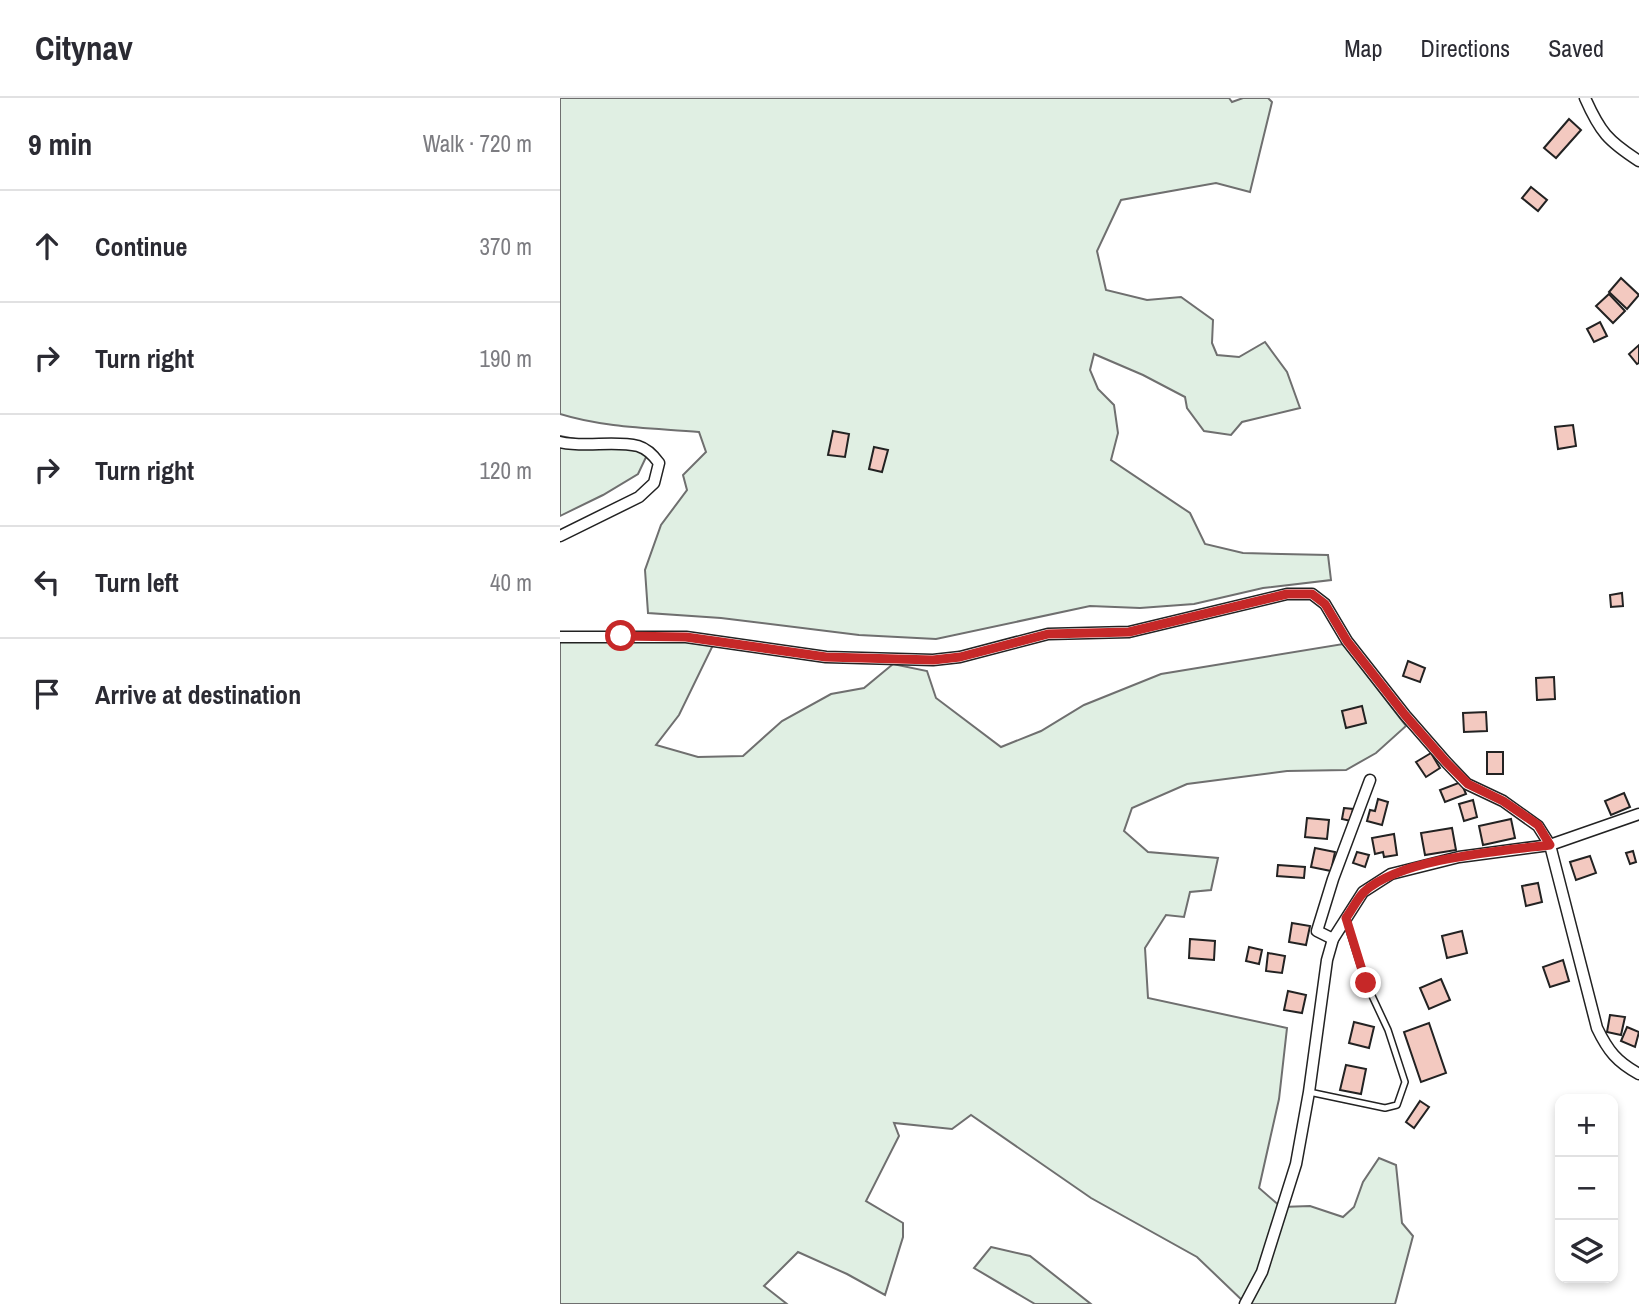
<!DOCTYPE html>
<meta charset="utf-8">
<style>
:root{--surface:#fff;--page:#f7f7f7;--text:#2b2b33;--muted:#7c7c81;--line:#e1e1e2}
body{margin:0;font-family:"Archivo Narrow",sans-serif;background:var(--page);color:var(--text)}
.controls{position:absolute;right:21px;bottom:21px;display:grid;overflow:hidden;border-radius:14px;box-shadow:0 4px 10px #0003}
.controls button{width:63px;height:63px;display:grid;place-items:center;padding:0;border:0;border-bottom:2px solid var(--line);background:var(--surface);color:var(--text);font:35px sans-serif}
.stop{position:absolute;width:21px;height:21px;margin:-16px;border:5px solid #c62828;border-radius:50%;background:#fff}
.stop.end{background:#c62828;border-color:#fff;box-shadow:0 2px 7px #0008}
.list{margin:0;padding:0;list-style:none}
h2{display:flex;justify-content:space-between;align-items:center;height:91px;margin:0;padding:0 28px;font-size:30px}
h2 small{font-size:23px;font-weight:400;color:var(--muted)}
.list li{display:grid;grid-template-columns:46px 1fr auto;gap:21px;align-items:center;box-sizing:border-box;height:112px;padding:0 28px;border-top:2px solid var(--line)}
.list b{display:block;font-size:26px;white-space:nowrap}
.list em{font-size:23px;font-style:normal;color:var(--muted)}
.icon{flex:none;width:38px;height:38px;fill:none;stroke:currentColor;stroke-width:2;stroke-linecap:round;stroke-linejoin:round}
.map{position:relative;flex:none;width:1079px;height:1206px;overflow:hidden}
header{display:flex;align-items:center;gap:42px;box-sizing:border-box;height:98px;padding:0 35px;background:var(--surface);border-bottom:2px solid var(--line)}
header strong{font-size:33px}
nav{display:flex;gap:38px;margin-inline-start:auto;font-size:24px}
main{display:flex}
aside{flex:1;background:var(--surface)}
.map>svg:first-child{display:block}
.green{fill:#e0efe3;stroke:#6f6f6f;stroke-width:2}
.building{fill:#f3c9c0;stroke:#222;stroke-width:2}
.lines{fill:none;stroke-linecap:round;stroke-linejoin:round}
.service-casing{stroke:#222;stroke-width:8}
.minor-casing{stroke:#222;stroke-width:13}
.service{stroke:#fff;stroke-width:5}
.minor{stroke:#fff;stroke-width:10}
.route{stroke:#c62828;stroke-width:9}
</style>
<header>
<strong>Citynav</strong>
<nav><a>Map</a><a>Directions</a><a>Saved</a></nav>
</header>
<main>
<aside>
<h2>9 min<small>Walk · 720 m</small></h2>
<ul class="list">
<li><svg class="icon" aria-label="ahead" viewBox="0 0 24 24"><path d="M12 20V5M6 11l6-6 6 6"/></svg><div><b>Continue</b></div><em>370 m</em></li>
<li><svg class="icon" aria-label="right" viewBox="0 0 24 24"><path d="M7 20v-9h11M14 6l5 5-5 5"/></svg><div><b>Turn right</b></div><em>190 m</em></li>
<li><svg class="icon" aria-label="right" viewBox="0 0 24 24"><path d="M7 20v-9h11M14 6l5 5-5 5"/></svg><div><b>Turn right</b></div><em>120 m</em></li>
<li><svg class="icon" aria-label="left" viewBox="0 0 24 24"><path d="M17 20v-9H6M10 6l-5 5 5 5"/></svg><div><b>Turn left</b></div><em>40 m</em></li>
<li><svg class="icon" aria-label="arrive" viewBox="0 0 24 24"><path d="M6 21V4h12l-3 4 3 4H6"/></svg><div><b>Arrive at destination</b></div></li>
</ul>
</aside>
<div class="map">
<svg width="1079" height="1206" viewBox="0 0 1079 1206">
<rect width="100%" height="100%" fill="#fff"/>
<g class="green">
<path d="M0 0H669L672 4 683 0H708L712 4 690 94 656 85 561 102 537 153 546 192 587 202 621 199 653 222 652 245 657 257 679 259 705 244 727 274 740 310 682 324 671 337 644 333 627 310 625 299 583 277 534 256 530 272 538 291 554 307 558 335 551 362 630 415 645 446 683 455 768 457 771 482 703 490 634 506 580 510 530 508 376 541 299 537 161 520 88 515 85 472 101 427 127 392 123 377 146 354 139 334C93 330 45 330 0 316Z"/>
<polygon points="0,338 88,355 78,376 43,397 0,418"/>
<polygon points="0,535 155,543 119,617 96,647 138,659 183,658 222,623 271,596 304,590 333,566 367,573 376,600 441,649 481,633 524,607 601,576 783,546 846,628 816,655 786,672 727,673 627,686 572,710 564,733 588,754 658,760 651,792 630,794 624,819 606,817 585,850 588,900 727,930 719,1001 699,1090 721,1109 750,1108 783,1119 794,1109 803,1084 819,1060 836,1067 842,1125 853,1138 835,1206 686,1206 637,1159 531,1100 411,1017 392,1031 334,1025 339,1038 306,1103 343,1125 343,1139 325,1197 287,1176 238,1154 204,1188 227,1206 0,1206"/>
<polygon points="431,1149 470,1158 531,1206 475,1206 414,1170"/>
</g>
<g class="building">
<polygon points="1009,21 1021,32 996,60 984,50"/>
<polygon points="971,89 987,102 978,113 962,100"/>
<polygon points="1061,180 1079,197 1067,211 1049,194"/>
<polygon points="1049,196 1065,213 1053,225 1036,208"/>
<polygon points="1040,224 1047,238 1034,244 1027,231"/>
<polygon points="1079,247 1079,265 1077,266 1069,256"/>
<polygon points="1013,327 1016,348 998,351 995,329"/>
<polygon points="273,333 289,336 285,359 268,357"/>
<polygon points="314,349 328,352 322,374 309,371"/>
<polygon points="1062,495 1063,508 1051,509 1050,497"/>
<polygon points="848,563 865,570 860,584 843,578"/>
<polygon points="994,579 995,601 977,602 976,580"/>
<polygon points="802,608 806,625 786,630 782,613"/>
<polygon points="926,614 927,633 904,634 903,615"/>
<rect x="927" y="654" width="16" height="22"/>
<polygon points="871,655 880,670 866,679 856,664"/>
<polygon points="901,684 906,696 885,704 880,692"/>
<polygon points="1064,695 1070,709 1051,717 1045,703"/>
<polygon points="818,701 828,704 822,727 807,723 810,712 815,713"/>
<polygon points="913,702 917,719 904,723 899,706"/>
<polygon points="784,710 793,711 791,723 782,721"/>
<polygon points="747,720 769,722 767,741 745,739"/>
<polygon points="951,721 955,740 923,747 919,728"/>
<polygon points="892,730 896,752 865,757 861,735"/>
<polygon points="834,736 837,757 824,759 823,754 815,756 812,740"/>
<polygon points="755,750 775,754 771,773 751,769"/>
<polygon points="1073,753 1076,764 1070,766 1066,755"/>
<polygon points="797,754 809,757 805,769 793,765"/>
<polygon points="1030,758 1036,775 1016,782 1010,764"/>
<polygon points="718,767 745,769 744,780 717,778"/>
<polygon points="978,785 982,804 966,808 962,788"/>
<polygon points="732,825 750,828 746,847 729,844"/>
<polygon points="902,833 907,855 887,860 882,838"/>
<polygon points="630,841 655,843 654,862 629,860"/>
<polygon points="689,849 702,852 699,866 686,863"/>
<polygon points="708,855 725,858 722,875 706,873"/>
<polygon points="1003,862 1009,883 990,889 983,869"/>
<polygon points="881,881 890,902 869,911 860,890"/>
<polygon points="728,893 746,897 742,915 724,912"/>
<polygon points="1050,917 1065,919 1061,937 1047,934"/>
<polygon points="794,924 814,929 809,950 789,945"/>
<polygon points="869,925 886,975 861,984 844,934"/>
<polygon points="1067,929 1079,934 1075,949 1061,943"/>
<polygon points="786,967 806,971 801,996 780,992"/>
<polygon points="860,1003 869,1009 854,1030 846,1024"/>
</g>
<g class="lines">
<defs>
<polyline id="service" points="749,994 825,1010 837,1007 845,984 828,932 806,885 786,822"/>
<g id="minor">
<path d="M1025 0C1040 34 1048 43 1079 63"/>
<path d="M0 344C25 350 53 342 78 348 88 351 94 358 99 365L94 385 79 399 0 438"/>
<path d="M0 539H126L266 559 373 562 400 559 488 536 569 534 727 496H752L765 506 787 543 845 617 886 664 907 686 943 703 978 728 990 747 1037 930C1048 953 1057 964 1079 976"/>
<polyline points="773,841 757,833 773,781 810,682"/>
<polyline points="685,1206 702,1174 736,1066 749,994 767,862 773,841 803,794 831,776 899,759 990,747 1079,716"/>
</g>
</defs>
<use href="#service" class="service-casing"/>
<use href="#minor" class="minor-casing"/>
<use href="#service" class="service"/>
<use href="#minor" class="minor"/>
</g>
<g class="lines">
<path class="route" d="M61 538 126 539 266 559 373 562 400 559 488 536 569 534 727 496H752L765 506 787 543 845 617 886 664 908 686 943 703 978 727 990 747C940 753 841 760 804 794 797 801 792 812 786 820L806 885"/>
</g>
</svg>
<div class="controls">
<button>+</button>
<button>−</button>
<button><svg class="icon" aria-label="layers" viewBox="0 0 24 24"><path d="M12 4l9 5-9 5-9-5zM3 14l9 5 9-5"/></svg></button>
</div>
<div class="stop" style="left:61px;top:538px"></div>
<div class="stop end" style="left:806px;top:885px"></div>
</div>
</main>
